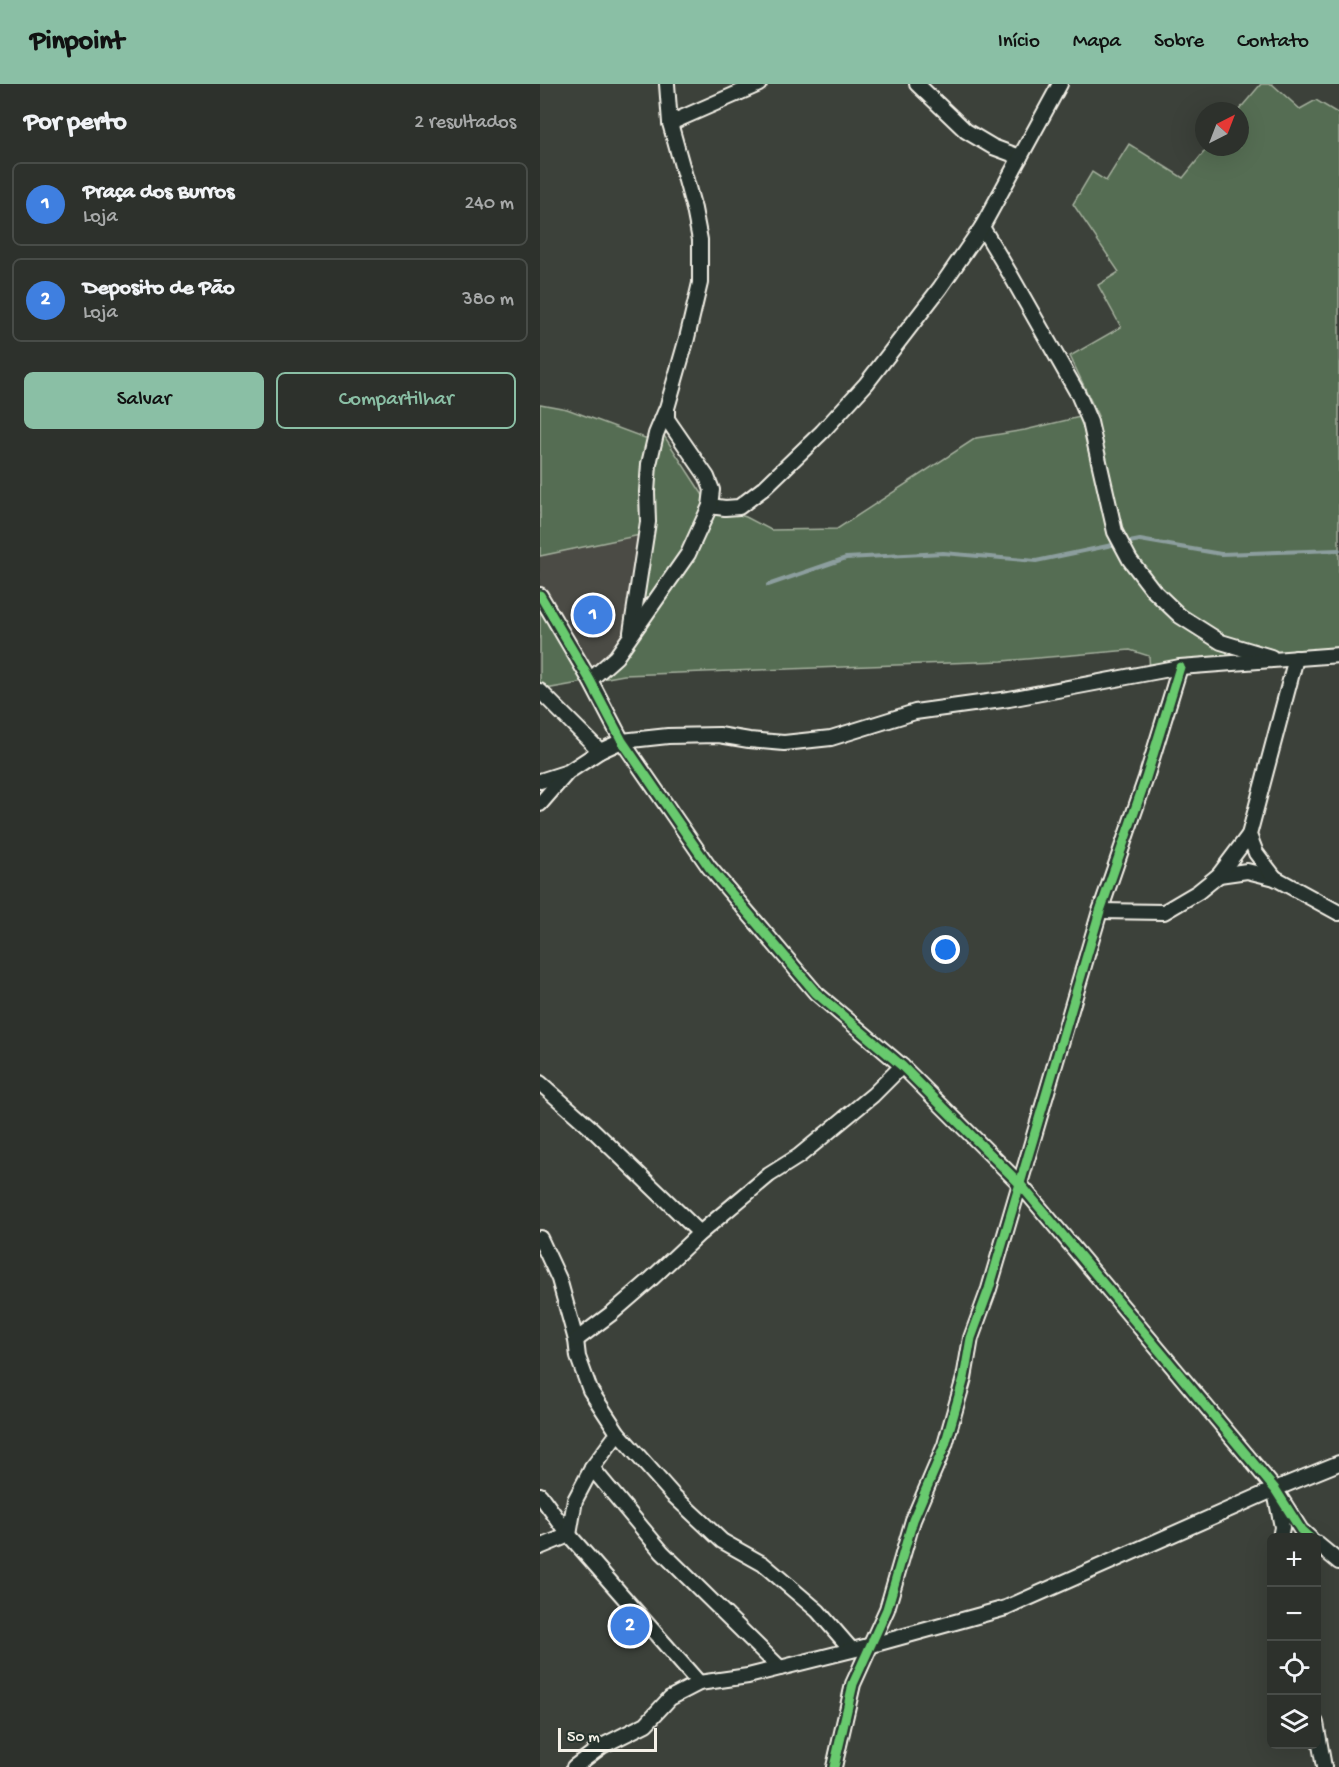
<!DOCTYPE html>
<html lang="pt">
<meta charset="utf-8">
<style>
:root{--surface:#2d312c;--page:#353934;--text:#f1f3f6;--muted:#a7a9a9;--line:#484c48;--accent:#8abfa5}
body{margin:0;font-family:"Gochi Hand",sans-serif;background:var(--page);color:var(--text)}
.controls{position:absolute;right:18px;bottom:18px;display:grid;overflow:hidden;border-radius:9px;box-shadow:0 6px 24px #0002}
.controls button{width:54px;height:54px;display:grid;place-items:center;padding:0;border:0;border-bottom:2px solid var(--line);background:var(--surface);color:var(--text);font:30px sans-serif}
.compass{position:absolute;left:655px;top:18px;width:54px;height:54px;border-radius:50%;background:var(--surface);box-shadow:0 6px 24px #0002;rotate:42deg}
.scale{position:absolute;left:18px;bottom:15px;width:99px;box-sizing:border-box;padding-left:6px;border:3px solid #f4f1e8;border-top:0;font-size:16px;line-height:21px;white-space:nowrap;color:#f4f1e8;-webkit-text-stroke:4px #26332d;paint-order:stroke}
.you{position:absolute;left:406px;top:866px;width:21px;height:21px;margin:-15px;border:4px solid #fff;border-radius:50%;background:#1a73e8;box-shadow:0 0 0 9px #1a73e833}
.badge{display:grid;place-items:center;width:39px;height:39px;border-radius:50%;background:var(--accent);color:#fff;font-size:20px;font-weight:700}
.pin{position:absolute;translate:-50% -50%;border:3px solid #fff;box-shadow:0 2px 6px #0006}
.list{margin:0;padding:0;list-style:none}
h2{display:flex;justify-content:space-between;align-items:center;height:78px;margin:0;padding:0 24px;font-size:26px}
h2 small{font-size:20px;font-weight:400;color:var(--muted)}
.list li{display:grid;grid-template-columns:39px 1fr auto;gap:18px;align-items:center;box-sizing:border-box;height:84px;margin:0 12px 12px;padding:0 12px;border:2px solid var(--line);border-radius:9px}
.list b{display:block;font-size:22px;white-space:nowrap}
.list p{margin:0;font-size:20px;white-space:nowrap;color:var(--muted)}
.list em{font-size:20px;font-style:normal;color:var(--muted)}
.actions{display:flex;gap:12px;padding:18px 24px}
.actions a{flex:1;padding:14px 0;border:2px solid var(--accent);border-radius:9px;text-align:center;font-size:21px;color:var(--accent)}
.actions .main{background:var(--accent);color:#111}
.icon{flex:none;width:33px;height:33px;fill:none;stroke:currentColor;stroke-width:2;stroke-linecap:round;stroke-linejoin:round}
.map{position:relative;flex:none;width:799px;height:1683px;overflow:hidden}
header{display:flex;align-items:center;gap:36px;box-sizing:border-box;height:84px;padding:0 30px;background:var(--accent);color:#111}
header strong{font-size:28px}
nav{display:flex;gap:33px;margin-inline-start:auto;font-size:21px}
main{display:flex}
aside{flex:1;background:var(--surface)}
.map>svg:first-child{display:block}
.built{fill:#4b4b44}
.green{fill:#556d52;stroke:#a4af9d;stroke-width:1.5}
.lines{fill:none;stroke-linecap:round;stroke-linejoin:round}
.stream{stroke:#8c9e9e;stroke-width:4}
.minor-casing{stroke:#f4f1e8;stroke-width:18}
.minor{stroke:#26332d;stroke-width:14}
.cycleway-casing{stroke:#26332d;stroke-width:13}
.cycleway{stroke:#67ca6e;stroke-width:9}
</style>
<header>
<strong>Pinpoint</strong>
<nav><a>Início</a><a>Mapa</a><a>Sobre</a><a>Contato</a></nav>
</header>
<main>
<aside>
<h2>Por perto<small>2 resultados</small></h2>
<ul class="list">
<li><span class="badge" style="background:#3f7fe0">1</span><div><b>Praça dos Burros</b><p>Loja</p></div><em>240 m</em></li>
<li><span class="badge" style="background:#3f7fe0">2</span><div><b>Deposito de Pão</b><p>Loja</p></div><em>380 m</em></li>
</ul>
<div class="actions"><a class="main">Salvar</a><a>Compartilhar</a></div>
</aside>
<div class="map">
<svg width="799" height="1683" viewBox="0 0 799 1683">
<rect width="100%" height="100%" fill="#3c413a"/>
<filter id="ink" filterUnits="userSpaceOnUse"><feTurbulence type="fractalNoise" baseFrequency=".0167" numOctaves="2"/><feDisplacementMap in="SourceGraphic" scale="12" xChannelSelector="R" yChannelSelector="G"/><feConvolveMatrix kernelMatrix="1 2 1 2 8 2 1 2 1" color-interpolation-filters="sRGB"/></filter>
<g filter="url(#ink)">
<polygon class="built" points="106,450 91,551 50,596 0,511 0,472"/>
<polygon class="green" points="721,0 732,0 760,25 776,16 799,30 799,571 610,589 609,572 590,566 462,577 84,591 0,606 0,511 50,596 91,551 105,450 0,472 0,320 27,325 105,354 123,350 170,422 206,433 231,446 297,445 436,354 485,346 540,333 558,332 530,272 581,243 558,201 579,188 533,120 552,88 566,97 589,60 643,94 668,63 700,63 700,27 698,27"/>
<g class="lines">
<g class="stream">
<polyline points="584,459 600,456 681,470 799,466"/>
<polyline points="228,501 306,474 403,469 496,477 577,460"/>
</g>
<defs>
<g id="minor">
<polyline points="377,0 426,47 453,63 480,73"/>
<polyline points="130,39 219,0"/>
<polyline points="442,143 470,190 538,310 550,338 575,448 590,476 613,506 640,532 681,558 731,573"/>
<polyline points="170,422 185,424 199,423 224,404 282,348 326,300 400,204 442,143 520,0"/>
<polyline points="0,511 50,596 82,657 169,783 276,909 362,982 480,1100 735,1405 761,1446 770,1454"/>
<polyline points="91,548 108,438 107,408 109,380 116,350 126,326"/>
<polyline points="50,596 76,573 148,470 170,422 172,406 167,393 127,335 127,324 147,254 160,199 160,156 154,125 130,39 127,0"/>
<polyline points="0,607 60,667"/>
<polyline points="0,697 28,688 60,667 82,657 128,652 179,651 209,656 244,659 291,654 375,628 469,615 640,583 799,571"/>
<polyline points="0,720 26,690"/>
<polyline points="679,791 707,787 735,794 799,829"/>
<polyline points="735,794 716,769 709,751 756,574"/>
<polyline points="560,827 624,828 658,808 679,791 709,751"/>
<polyline points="0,999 52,1045 160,1149"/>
<polyline points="0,1154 19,1195 36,1256 38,1273 50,1306 78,1349 133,1411 182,1457 223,1480 278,1527 311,1565"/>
<polyline points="36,1256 72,1229 109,1197 160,1149 229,1091 259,1072 333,1011 362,982"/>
<polyline points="52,1384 122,1468 240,1584"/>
<polyline points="0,1411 29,1451 159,1599"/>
<polyline points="736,1413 742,1443 740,1454"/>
<polyline points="776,1459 799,1478"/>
<polyline points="0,1463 29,1451 35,1416 52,1384 78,1349"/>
<polyline points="776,1639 784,1683"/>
<polyline points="34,1683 62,1662 106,1640 130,1614 159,1599 208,1592 332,1561 466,1524 735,1405 799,1379"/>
<polyline points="294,1683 313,1600 347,1525 373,1436 405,1361 424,1294 431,1254 449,1205 560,827 606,694 640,583"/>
</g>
</defs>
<use href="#minor" class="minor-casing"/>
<use href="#minor" class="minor"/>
<defs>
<g id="cycleway">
<polyline points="0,511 50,596 82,657 169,783 276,909 362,982 480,1100 735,1405 761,1446 770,1454"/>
<polyline points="294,1683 313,1600 347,1525 373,1436 405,1361 424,1294 431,1254 449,1205 560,827 606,694 640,583"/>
</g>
</defs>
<use href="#cycleway" class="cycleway-casing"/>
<use href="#cycleway" class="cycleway"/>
</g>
</g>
</svg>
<div class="controls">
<button>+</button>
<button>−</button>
<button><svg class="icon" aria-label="locate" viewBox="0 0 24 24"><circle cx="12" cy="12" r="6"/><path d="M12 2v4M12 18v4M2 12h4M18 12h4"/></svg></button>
<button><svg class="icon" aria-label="layers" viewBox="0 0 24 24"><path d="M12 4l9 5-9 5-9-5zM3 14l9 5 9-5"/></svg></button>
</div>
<svg class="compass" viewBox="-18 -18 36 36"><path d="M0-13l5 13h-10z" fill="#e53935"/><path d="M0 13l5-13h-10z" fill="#a7a9a9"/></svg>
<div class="scale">50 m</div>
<div class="you"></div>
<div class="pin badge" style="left:53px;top:531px;background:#3f7fe0">1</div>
<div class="pin badge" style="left:90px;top:1542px;background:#3f7fe0">2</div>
</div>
</main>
